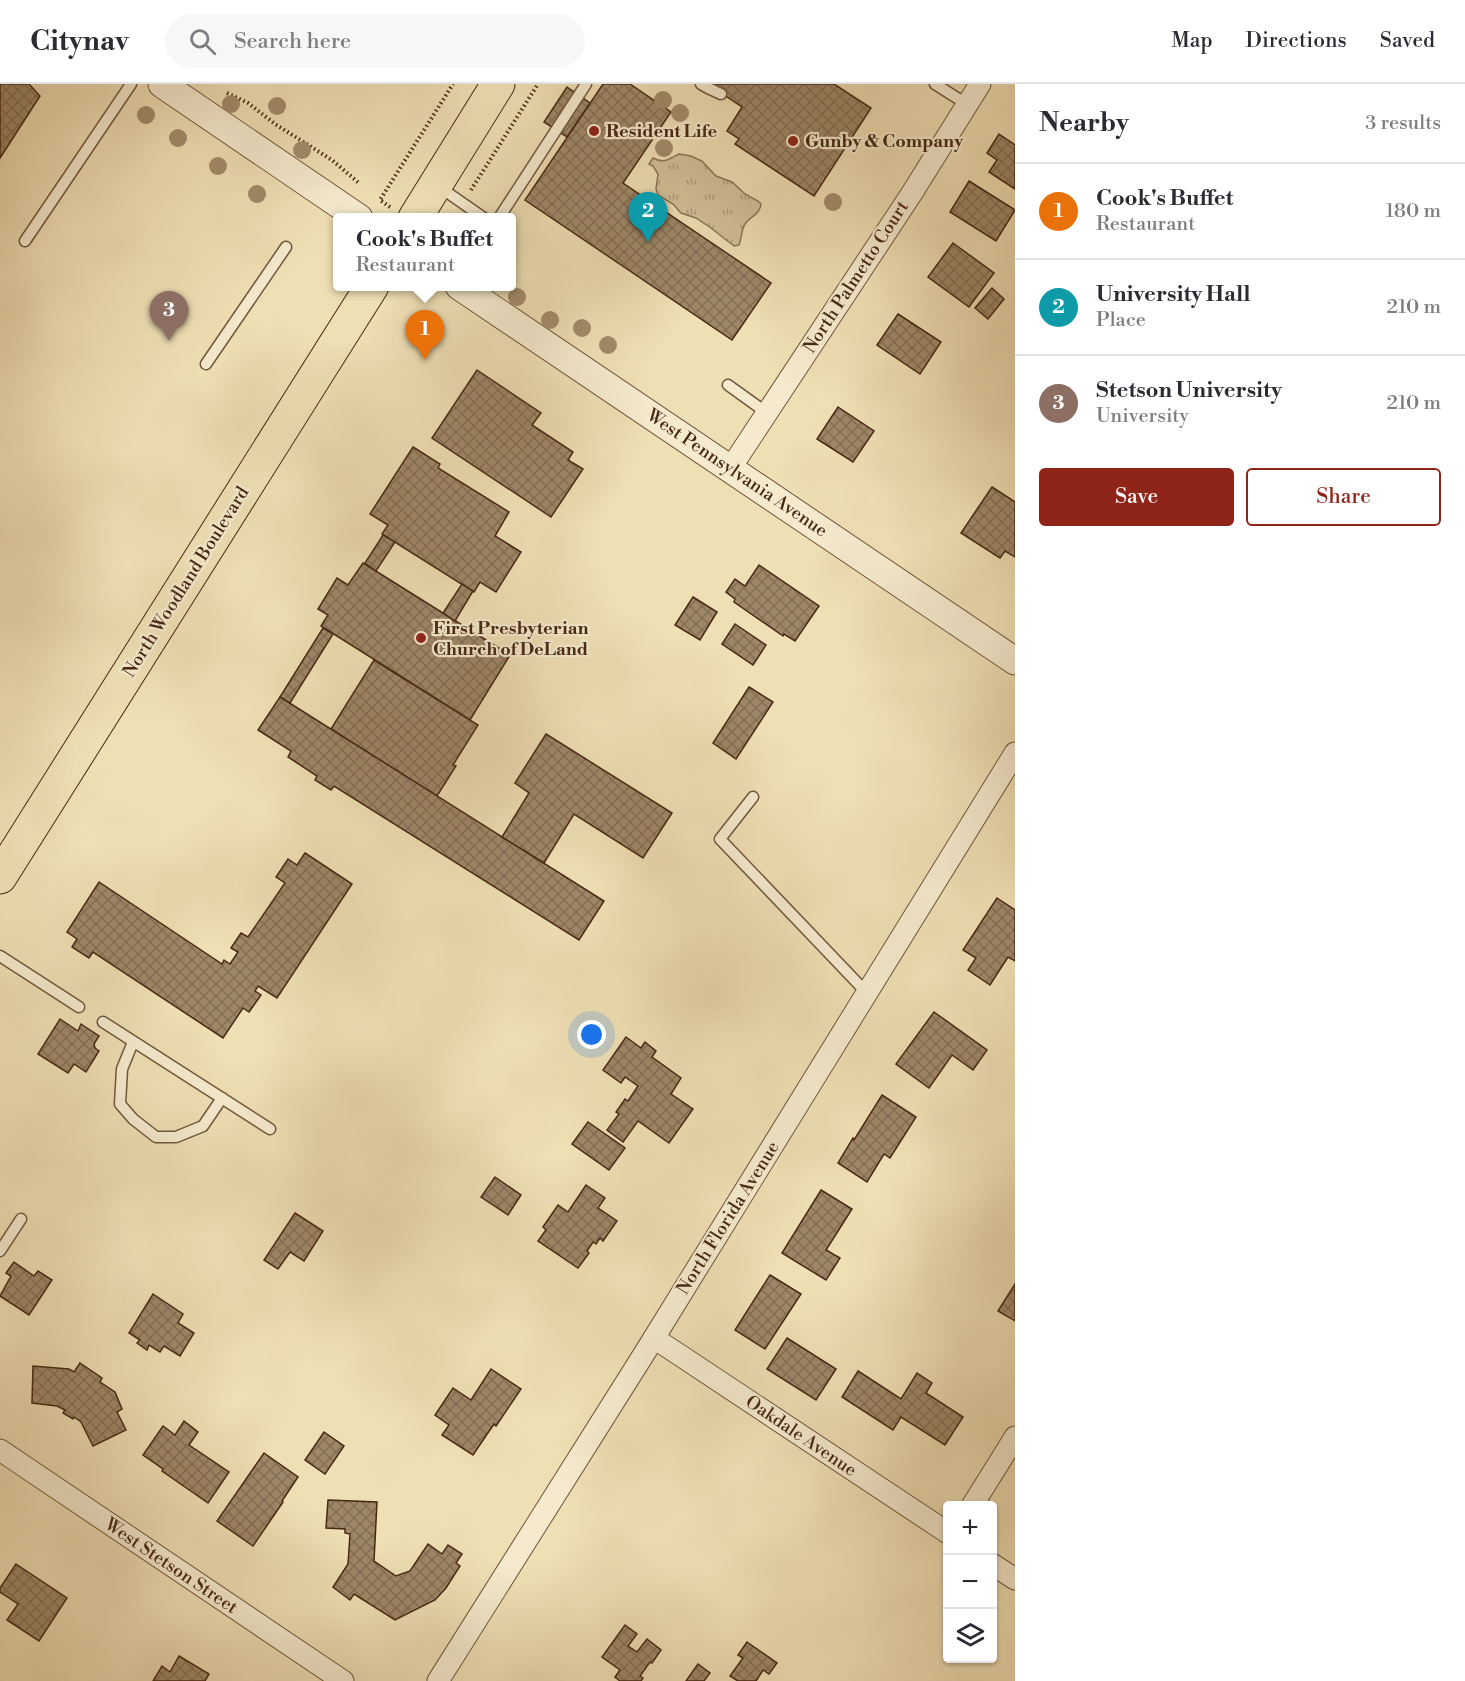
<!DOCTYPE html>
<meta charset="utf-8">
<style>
:root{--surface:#fff;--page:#f7f7f7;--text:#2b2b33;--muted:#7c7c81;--line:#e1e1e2;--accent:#8f2418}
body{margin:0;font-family:"Libre Bodoni",serif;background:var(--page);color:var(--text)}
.controls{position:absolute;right:18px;bottom:18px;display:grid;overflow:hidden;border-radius:6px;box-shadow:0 2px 4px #0004}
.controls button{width:54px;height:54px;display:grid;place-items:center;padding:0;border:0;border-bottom:2px solid var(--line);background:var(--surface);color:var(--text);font:30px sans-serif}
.you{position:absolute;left:592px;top:951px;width:21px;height:21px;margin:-15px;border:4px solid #fff;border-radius:50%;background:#1a73e8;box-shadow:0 0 0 9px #1a73e833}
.badge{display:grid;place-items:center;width:39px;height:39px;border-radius:50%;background:var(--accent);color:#fff;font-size:20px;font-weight:700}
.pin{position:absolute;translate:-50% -50px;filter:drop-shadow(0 2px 3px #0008)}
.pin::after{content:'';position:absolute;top:32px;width:21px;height:18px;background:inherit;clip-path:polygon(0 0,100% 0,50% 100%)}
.popup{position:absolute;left:333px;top:129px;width:183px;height:78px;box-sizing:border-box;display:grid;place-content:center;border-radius:6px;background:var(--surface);filter:drop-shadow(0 2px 4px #0005);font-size:20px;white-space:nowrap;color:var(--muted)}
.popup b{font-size:22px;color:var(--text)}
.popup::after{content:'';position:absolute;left:50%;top:100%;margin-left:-12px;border:12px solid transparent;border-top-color:var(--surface)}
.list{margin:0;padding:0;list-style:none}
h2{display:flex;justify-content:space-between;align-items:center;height:78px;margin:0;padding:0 24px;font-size:26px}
h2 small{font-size:20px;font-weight:400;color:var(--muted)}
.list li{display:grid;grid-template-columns:39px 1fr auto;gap:18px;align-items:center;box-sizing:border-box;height:96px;padding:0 24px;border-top:2px solid var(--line)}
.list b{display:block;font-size:22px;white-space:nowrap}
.list p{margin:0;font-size:20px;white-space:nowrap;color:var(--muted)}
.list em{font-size:20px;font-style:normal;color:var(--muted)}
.actions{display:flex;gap:12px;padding:18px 24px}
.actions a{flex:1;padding:14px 0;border:2px solid var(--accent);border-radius:6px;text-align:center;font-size:21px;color:var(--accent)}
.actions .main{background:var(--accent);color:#fff}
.icon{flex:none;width:33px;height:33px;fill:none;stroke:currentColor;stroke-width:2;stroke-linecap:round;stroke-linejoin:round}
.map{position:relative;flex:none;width:1015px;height:1597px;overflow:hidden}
header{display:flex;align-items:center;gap:36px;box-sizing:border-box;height:84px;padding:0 30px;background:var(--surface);border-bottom:2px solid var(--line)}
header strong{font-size:28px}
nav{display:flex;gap:33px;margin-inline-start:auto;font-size:21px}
.search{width:420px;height:54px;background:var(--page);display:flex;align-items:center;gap:15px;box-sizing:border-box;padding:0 21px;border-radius:33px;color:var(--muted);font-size:22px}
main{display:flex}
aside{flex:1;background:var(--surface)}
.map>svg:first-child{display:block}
.grass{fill:url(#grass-tufts);stroke:#8c7456;stroke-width:1.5}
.building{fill:url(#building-cross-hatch);stroke:#472813;stroke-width:1.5}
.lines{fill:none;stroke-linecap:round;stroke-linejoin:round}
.service-casing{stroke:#71563b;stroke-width:13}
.minor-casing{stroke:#71563b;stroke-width:23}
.tertiary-casing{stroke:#71563b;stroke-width:29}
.primary-casing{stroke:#472813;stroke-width:35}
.path{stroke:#472813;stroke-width:4;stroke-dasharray:1.5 3;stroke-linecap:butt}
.service{stroke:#f5eace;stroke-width:10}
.minor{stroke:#f5eace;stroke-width:21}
.tertiary{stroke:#f5eace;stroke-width:27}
.primary{stroke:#efdfb4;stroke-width:33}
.tree{fill:#a28b6a}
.poi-dot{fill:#8f2418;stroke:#f5eace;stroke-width:2}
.labels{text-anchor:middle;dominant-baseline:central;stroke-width:4.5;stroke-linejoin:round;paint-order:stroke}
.poi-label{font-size:18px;font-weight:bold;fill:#472813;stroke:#f5eace;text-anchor:start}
.street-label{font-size:18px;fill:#472813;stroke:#f5eace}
</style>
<header>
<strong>Citynav</strong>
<div class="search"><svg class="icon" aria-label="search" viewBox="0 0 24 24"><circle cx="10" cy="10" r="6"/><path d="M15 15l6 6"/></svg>Search here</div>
<nav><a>Map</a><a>Directions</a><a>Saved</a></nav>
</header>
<main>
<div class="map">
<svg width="1015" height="1597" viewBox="0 0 1015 1597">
<defs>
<pattern id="grass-tufts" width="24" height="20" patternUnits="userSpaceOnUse" patternTransform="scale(1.5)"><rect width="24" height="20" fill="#d2c099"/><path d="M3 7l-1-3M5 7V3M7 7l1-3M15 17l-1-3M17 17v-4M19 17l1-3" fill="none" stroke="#ac9c7c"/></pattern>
<pattern id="building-cross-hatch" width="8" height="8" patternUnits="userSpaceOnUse" patternTransform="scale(1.5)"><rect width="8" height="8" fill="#9e8767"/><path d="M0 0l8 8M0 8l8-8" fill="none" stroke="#836e54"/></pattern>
</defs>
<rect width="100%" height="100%" fill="#efdfb4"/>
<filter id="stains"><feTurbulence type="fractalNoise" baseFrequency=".00333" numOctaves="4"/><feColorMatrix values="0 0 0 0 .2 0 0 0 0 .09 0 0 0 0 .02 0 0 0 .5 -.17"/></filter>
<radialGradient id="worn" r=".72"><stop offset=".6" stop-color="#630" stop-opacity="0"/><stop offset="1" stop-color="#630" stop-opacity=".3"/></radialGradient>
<path class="grass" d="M679 70 691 72 702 77 716 92 732 98 745 110 758 117 761 120C760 131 750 132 745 140 741 146 742 154 739 161L734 162 711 144 696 134 681 129 673 120 658 111 656 105 658 90 653 82 649 80 653 74C664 80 669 75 679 70Z"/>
<g class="building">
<polygon points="0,0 29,0 40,12 0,74"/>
<polygon points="603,0 630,0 671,28 623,99 771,199 732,256 525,116"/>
<polygon points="710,0 834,0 871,24 814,112 735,60 739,55 727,47 742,23 709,1"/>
<polygon points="567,3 590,19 567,53 544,38"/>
<polygon points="999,50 1015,61 1015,105 989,88 997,76 987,69"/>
<polygon points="969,97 1015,126 996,157 950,128"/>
<polygon points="953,159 994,189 969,223 928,193"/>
<polygon points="992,204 1004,215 988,235 975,224"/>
<polygon points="898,230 941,258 920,290 877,261"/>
<polygon points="477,286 541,329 532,341 573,368 568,376 583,385 551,433 432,354"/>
<polygon points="838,323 874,347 853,378 817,355"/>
<polygon points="413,363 440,380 438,384 509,428 495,452 521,468 496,508 480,498 474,508 382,450 388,441 370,430"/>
<polygon points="992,403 1015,418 1015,473 1005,467 1000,474 961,449"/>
<polygon points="383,451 395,458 376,487 365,479"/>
<polygon points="363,479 510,571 470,636 321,542 328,531 318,525 337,494 348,501"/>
<polygon points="759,481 819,522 795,557 784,550 783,552 734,518 735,515 726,508 735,495 745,502"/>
<polygon points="462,500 473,507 455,537 443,529"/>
<polygon points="693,513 717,528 700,556 675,541"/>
<polygon points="735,540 766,561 753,581 722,560"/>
<polygon points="323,544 333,550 290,619 280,613"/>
<polygon points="374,576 478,641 453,681 456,682 437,712 331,645"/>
<polygon points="749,603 773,618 736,675 713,659"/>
<polygon points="280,613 604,817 579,856 334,702 331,706 315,696 317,692 288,673 291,667 258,646"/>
<polygon points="546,650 672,729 643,774 574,730 544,779 502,753 529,709 515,699"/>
<polygon points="305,769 352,800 277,914 258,902 255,907 261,911 249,928 243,924 223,954 93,868 89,874 72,863 77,855 67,848 99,798 222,880 224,876 230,880 238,868 231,864 241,849 248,853 285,799 276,793 288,775 297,781"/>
<polygon points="997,814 1015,826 1015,877 1008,873 990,901 968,886 976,874 963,866"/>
<polygon points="934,928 987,966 973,986 952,971 929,1004 896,980"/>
<polygon points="60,935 78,947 81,940 99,952 94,960 95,964 99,967 86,988 74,980 68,989 38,970"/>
<polygon points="626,953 641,964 645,958 656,967 652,973 681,994 671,1010 693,1025 669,1059 638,1037 623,1058 607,1046 619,1030 616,1028 625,1015 628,1017 638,1002 625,993 621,999 603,986"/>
<polygon points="882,1011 916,1033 890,1074 884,1070 867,1098 838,1079 853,1054 854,1056"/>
<polygon points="588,1038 625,1064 609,1086 572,1060"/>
<polygon points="495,1093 521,1111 508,1131 481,1113"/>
<polygon points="586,1101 605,1114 598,1124 617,1137 603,1157 600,1154 596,1160 593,1158 587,1167 589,1169 578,1184 538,1157 546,1146 543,1143 558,1121 568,1128"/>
<polygon points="821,1106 852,1125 826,1166 840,1174 826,1196 782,1169"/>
<polygon points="295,1129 323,1147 304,1177 290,1168 278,1185 264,1176"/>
<polygon points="14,1178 34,1192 38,1187 52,1196 29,1231 0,1212 11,1192 6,1189"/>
<polygon points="770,1191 801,1210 765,1265 735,1246"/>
<polygon points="1015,1200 1015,1237 998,1227"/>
<polygon points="153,1210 183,1230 178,1239 194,1249 180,1272 164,1262 160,1268 149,1261 147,1266 137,1259 140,1256 129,1249"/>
<polygon points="787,1254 836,1285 816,1316 767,1285"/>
<polygon points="80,1279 102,1294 100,1298 115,1308 122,1325 117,1328 126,1346 93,1362 81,1338 74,1333 73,1335 63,1329 65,1326 57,1322 32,1319 33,1282 69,1285 74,1288"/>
<polygon points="491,1285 521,1305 496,1342 494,1340 473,1371 442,1351 449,1341 435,1331 453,1304 471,1316"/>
<polygon points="858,1287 901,1315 917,1289 932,1299 926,1309 963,1333 945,1361 901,1333 893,1346 842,1313"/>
<polygon points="184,1337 198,1348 189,1361 229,1388 208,1419 162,1387 163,1385 143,1371 163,1342 175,1351"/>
<polygon points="324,1348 344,1362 325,1390 305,1376"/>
<polygon points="264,1369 298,1393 282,1417 283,1418 253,1462 217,1437"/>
<polygon points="328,1416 377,1418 374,1477 396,1492 410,1487 428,1460 442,1470 448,1461 462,1470 456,1479 460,1482 446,1504 435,1516 395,1536 354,1510 350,1516 333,1503 348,1480 350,1450 345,1449 345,1445 326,1444"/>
<polygon points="16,1480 67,1514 39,1557 7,1536 18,1520 0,1508 0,1504"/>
<polygon points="625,1541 637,1550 628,1562 637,1568 647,1555 661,1566 652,1579 650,1578 640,1592 643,1594 641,1597 620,1597 615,1593 620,1586 602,1573"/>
<polygon points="747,1558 777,1579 769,1590 763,1586 756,1597 738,1597 730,1592 743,1574 738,1571"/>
<polygon points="179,1572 209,1590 205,1597 153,1597 162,1582 170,1588"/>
<polygon points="698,1580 710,1589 704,1597 686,1597"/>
</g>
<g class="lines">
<defs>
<g id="service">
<polyline points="701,0 708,4 721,10"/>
<polyline points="935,0 968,21"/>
<polyline points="438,102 484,134"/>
<polyline points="499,134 586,0"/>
<polyline points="25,157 131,0"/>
<polyline points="206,280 286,163"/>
<polyline points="728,301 767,329"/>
<polyline points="753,713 720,755 867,909"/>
<polyline points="0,872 79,923"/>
<polyline points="103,938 270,1045"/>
<polyline points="133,958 122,985 120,1020 133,1035 156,1053 176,1053 203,1042 222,1014"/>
<polyline points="0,1167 21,1135"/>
</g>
<g id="minor">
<polyline points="730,385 912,109 980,0"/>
<polyline points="654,1254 948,1449"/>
<polyline points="0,1366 343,1597"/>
<polyline points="972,1422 1015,1353"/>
<polyline points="992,1480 1015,1495"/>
<polyline points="438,1597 649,1262 1015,669"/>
</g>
<g id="tertiary">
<polyline points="162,0 359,134"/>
<polyline points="459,202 1015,577"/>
</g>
<g id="primary">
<polyline points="415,134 498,0"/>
<polyline points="0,793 372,202"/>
</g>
</defs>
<use href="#service" class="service-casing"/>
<use href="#minor" class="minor-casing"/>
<use href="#tertiary" class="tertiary-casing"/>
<use href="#primary" class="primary-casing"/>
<g class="path">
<polyline points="227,9 248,19 275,40 332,76 359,99"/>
<polyline points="471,106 538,0"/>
<polyline points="390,123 380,116 453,0"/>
</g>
<use href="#service" class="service"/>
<use href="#minor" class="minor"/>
<use href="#tertiary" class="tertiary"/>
<use href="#primary" class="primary"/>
</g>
<g class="tree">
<circle cx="663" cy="16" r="9"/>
<circle cx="231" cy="20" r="9"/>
<circle cx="277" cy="22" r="9"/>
<circle cx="680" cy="29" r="9"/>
<circle cx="146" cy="31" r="9"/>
<circle cx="178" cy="54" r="9"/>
<circle cx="664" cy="64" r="9"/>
<circle cx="302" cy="66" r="9"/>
<circle cx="218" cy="82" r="9"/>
<circle cx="257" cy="110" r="9"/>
<circle cx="833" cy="118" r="9"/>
<circle cx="517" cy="213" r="9"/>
<circle cx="550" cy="236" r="9"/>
<circle cx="582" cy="244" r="9"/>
<circle cx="608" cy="261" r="9"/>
</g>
<g class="poi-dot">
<circle cx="594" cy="47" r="6"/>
<circle cx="793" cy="57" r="6"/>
<circle cx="421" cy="554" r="6"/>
</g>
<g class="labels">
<g class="poi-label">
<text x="606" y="47">Resident Life</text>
<text x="805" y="57">Gunby &amp; Company</text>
<text x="433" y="544">First Presbyterian<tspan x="433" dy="21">Church of DeLand</tspan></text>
</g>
<g class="street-label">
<text transform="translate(856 193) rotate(-57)">North Palmetto Court</text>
<text transform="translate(737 389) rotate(34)">West Pennsylvania Avenue</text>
<text transform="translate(186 498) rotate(-58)">North Woodland Boulevard</text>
<text transform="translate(728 1134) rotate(-58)">North Florida Avenue</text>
<text transform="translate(801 1352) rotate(34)">Oakdale Avenue</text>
<text transform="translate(171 1482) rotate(34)">West Stetson Street</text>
</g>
</g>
<rect width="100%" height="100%" filter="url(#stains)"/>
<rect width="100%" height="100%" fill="url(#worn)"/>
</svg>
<div class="controls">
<button>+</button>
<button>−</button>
<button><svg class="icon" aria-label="layers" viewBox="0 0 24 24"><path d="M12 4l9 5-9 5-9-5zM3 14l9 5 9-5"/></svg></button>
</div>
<div class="you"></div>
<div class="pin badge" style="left:425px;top:276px;background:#e8710a">1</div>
<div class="popup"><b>Cook's Buffet</b>Restaurant</div>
<div class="pin badge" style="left:648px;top:158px;background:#0f9aa8">2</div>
<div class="pin badge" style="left:169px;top:257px;background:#8d6e63">3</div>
</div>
<aside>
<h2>Nearby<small>3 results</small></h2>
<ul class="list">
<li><span class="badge" style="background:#e8710a">1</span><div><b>Cook's Buffet</b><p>Restaurant</p></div><em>180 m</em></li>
<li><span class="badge" style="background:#0f9aa8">2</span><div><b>University Hall</b><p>Place</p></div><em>210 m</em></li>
<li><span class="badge" style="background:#8d6e63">3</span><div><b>Stetson University</b><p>University</p></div><em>210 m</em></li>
</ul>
<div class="actions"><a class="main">Save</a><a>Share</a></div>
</aside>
</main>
